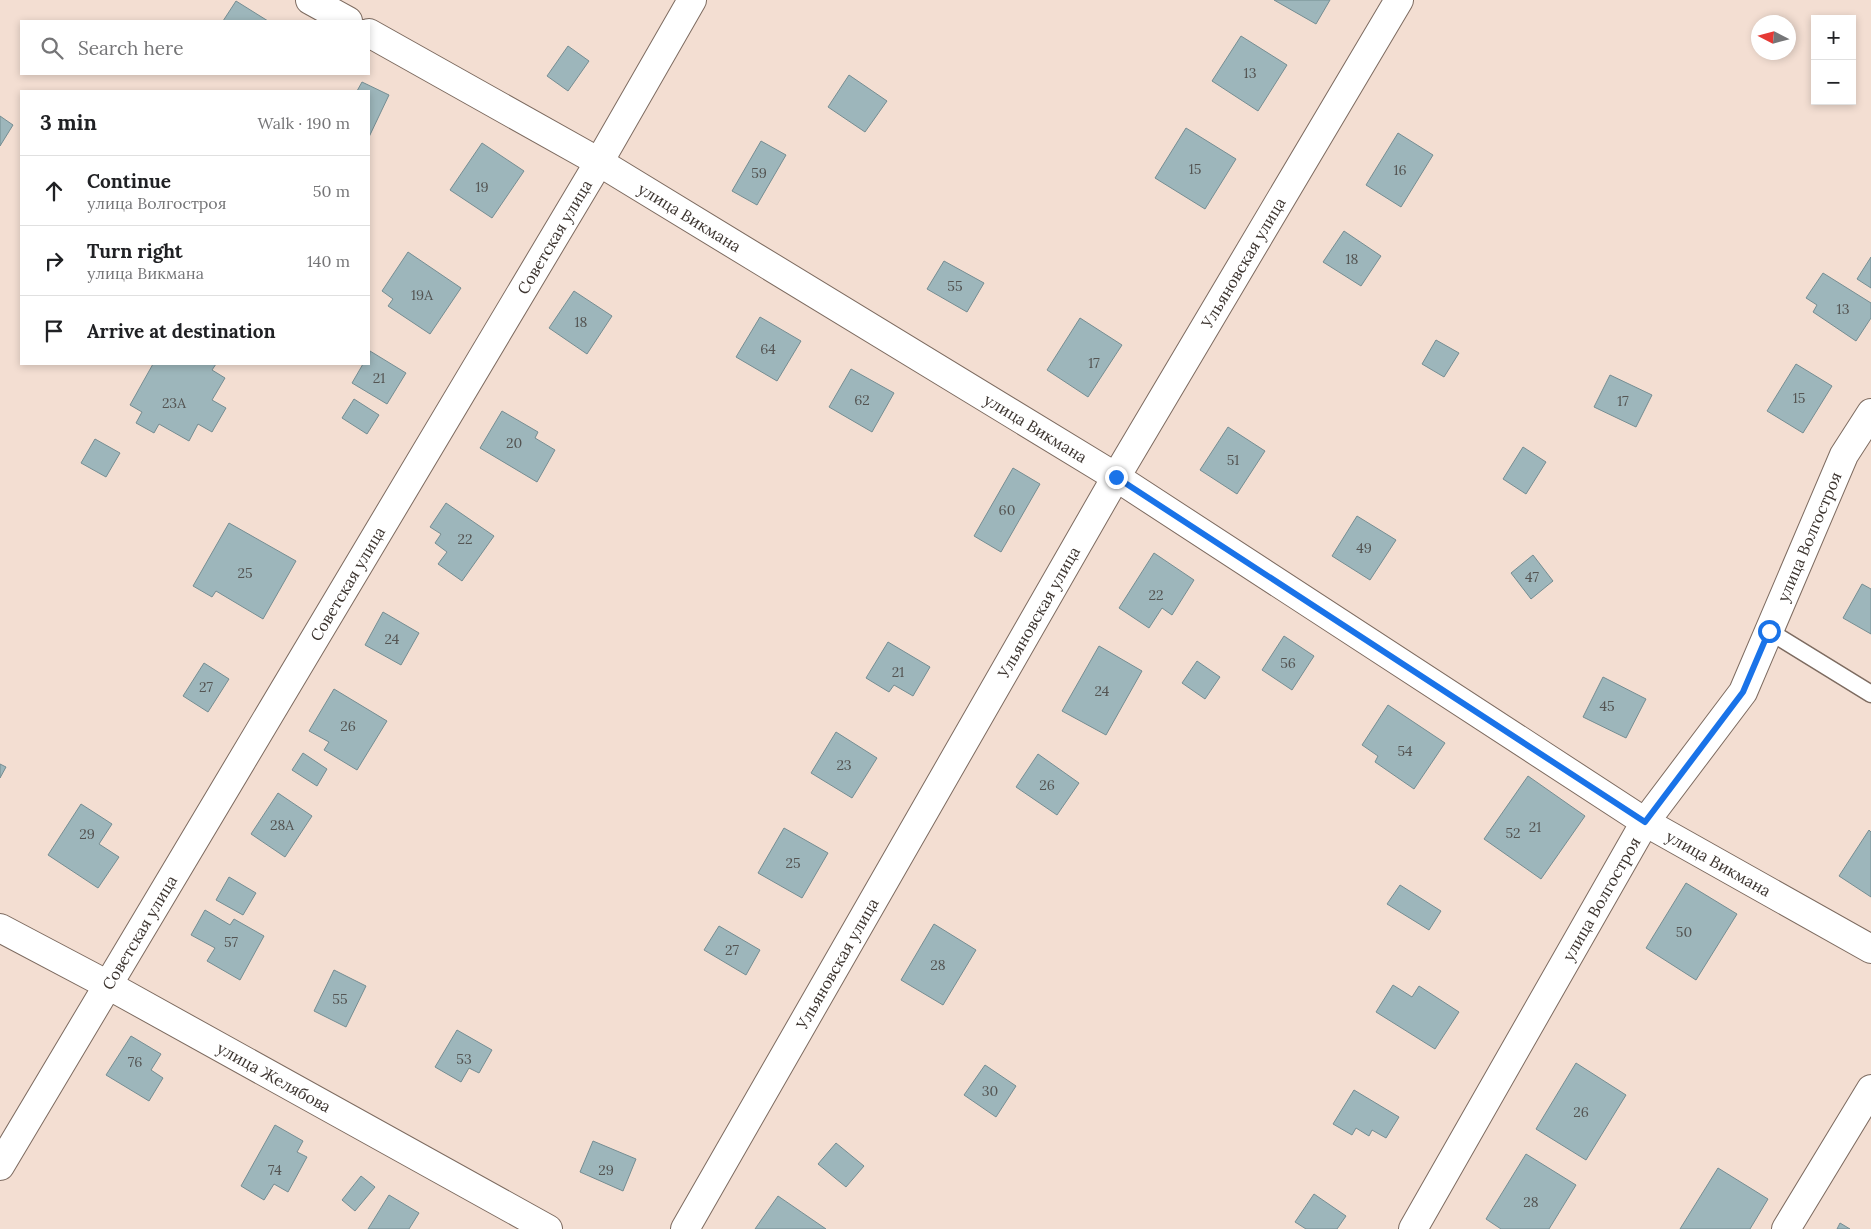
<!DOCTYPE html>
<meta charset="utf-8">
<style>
:root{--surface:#fff;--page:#f2f2f2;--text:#202124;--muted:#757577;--line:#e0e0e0}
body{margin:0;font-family:Lora,serif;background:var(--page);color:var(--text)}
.controls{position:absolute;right:15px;top:15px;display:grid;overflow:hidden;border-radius:0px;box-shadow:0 2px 8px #0003}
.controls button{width:45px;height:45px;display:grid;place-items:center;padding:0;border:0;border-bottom:1px solid var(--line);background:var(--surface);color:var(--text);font:25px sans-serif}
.compass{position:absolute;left:1751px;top:15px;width:45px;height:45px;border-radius:50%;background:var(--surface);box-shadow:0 2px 8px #0003;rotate:276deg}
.stop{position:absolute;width:15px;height:15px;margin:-11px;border:4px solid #1a73e8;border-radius:50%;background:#fff}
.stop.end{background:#1a73e8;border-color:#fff;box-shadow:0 1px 5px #0008}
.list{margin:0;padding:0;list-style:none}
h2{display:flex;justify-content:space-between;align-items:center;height:65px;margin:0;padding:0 20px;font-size:21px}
h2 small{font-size:16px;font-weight:400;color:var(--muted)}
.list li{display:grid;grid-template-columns:32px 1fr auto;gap:15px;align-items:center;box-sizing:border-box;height:70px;padding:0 20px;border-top:1px solid var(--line)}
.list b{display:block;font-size:19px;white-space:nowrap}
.list p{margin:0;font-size:16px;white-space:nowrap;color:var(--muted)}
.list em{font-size:16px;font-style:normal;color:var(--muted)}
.icon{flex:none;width:28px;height:28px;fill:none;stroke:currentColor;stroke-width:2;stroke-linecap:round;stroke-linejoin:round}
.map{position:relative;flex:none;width:1871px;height:1229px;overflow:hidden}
.search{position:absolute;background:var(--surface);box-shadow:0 2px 8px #0003;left:20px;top:20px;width:350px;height:55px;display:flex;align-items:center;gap:12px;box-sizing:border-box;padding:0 18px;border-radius:0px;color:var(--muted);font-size:19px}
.panel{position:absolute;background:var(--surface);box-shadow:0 2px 8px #0003;left:20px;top:90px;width:350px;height:275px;border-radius:0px}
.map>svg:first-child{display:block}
.building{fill:#9db6bb;stroke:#758d92}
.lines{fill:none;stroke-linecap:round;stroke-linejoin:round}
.service-casing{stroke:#7d6b60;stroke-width:19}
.minor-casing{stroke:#7d6b60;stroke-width:30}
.service{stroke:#fff;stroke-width:16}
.minor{stroke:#fff;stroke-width:28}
.route{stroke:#1a73e8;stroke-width:6}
.labels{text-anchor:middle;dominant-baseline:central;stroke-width:5;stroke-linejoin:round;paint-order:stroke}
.number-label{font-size:14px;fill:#545452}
.street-label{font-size:16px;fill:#3c342f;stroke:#fff}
</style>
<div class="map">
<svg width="1871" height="1229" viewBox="0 0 1871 1229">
<rect width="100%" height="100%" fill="#f3ded2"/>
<g class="building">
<polygon points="1274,0 1330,0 1316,24"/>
<polygon points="236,1 268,21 223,21"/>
<polygon points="1241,36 1287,65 1258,111 1212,81"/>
<polygon points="568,46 589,61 568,91 547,76"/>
<polygon points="849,75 887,101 865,132 828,107"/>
<polygon points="362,82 389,95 369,137 369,91 357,91"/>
<polygon points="0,116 13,125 0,146"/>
<polygon points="1186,128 1236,159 1205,209 1155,178"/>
<polygon points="1398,133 1433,155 1401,207 1366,185"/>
<polygon points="761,141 786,155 757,205 732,191"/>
<polygon points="482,143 524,171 492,218 450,190"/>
<polygon points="1344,231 1381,256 1361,286 1323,262"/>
<polygon points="408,252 461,288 430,334 388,306 393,299 382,291"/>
<polygon points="1871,257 1871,288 1857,279"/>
<polygon points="944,261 984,283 967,312 927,289"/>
<polygon points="1823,273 1871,303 1871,318 1856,341 1813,312 1817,305 1806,298"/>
<polygon points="574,291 612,316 587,354 549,328"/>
<polygon points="760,317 801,341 777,381 736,357"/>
<polygon points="1080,318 1122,345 1088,397 1047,370"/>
<polygon points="1436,340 1459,353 1444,377 1422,364"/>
<polygon points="370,351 406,373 387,404 352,383 363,364 369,364"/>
<polygon points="153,364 216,364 212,370 225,378 212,400 226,408 212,432 198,424 189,441 159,424 154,433 136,423 142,412 130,405"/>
<polygon points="1796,364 1832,386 1803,433 1767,411"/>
<polygon points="851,369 894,393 872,432 829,407"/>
<polygon points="1610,375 1652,395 1636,427 1594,407"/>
<polygon points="354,399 379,415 367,434 342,418"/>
<polygon points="502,411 538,432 535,438 555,450 537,482 480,448"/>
<polygon points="1228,427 1265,451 1237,494 1200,470"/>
<polygon points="95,439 120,453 106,477 81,463"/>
<polygon points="1523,447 1546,462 1526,494 1503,479"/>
<polygon points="1013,468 1040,484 1001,552 974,536"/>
<polygon points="446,503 494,536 462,581 438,564 447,552 435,543 441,534 430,527"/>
<polygon points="1357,516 1396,540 1370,580 1332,556"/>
<polygon points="229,523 296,561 263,619 216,591 212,597 193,586"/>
<polygon points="1154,553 1194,580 1172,615 1162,608 1149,628 1119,608"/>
<polygon points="1533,555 1553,581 1531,599 1511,573"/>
<polygon points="1862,584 1871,589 1871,634 1843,618"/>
<polygon points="383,612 419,633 401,665 365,645"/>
<polygon points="1284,636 1314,656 1292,690 1262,670"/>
<polygon points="888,642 930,667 913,696 894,685 889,692 866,678"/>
<polygon points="1099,646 1142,671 1106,735 1062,711"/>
<polygon points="1197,661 1220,677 1205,699 1182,683"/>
<polygon points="204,663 229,679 208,712 183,696"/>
<polygon points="1603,677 1646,699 1626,738 1583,717"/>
<polygon points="334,689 387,721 357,770 324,750 329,742 309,731"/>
<polygon points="1388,705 1445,743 1414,789 1375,762 1378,756 1362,745"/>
<polygon points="836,732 877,758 852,798 811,773"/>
<polygon points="303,753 327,769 317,786 292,770"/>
<polygon points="1038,754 1079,783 1057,815 1016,787"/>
<polygon points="0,764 6,767 0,778"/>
<polygon points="1528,776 1585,816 1541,879 1484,839"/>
<polygon points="278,793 312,816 285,857 251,834"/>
<polygon points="81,804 112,824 99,844 119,857 98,888 48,855"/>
<polygon points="784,828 828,853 802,898 758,873"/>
<polygon points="1869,830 1871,832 1871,897 1839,876"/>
<polygon points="229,877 256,893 243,915 216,900"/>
<polygon points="1686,883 1737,914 1696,980 1646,948"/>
<polygon points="1400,885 1441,911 1429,930 1387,904"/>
<polygon points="205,910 230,925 234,919 264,936 240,980 207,961 215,948 191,935"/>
<polygon points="934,924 976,950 943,1005 901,980"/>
<polygon points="719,926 760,950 746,975 704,950"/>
<polygon points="334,970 366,986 346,1027 314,1011"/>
<polygon points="1393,985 1412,997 1419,986 1459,1012 1435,1049 1376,1012"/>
<polygon points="457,1030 492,1050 479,1073 469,1068 461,1082 435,1067"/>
<polygon points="131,1036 161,1054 151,1070 163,1078 149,1101 106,1075"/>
<polygon points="1576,1063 1626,1095 1586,1160 1536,1129"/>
<polygon points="985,1065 1016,1086 996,1117 964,1095"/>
<polygon points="1354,1090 1399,1117 1386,1138 1372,1130 1369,1136 1356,1128 1352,1135 1333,1124"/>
<polygon points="275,1125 303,1141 297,1152 307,1157 288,1192 274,1184 264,1200 241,1186"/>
<polygon points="593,1141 636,1159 623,1191 580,1172"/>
<polygon points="836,1143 864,1166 846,1187 818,1164"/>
<polygon points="1526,1154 1576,1185 1549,1229 1501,1229 1486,1219"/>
<polygon points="1718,1168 1768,1199 1750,1229 1680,1229"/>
<polygon points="361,1176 375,1187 355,1211 342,1200"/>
<polygon points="1314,1194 1346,1216 1337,1229 1306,1229 1295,1222"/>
<polygon points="389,1195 419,1213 409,1229 368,1229"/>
<polygon points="778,1196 826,1229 755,1229"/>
<polygon points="1840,1223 1850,1229 1837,1229"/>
</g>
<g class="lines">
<defs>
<polyline id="service" points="1769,631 1871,694"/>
<g id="minor">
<polyline points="310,0 348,21"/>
<path id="s1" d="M369 33 599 162 1116 477 1645 822 1871 949"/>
<path id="s2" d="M0 928 108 985 548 1229"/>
<path id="s3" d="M0 1166 599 162 692 0"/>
<path id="s4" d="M685 1229 1116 477 1399 0"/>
<path id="s5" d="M1413 1229 1645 822 1743 692 1844 455 1871 413"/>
<polyline points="1786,1229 1871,1089"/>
</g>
</defs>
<use href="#service" class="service-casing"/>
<use href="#minor" class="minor-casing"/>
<use href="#service" class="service"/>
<use href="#minor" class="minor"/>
</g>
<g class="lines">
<polyline class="route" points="1116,477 1645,822 1743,692 1769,631"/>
</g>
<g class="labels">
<g class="number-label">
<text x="1250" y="73">13</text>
<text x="1195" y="169">15</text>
<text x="1400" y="170">16</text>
<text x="759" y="173">59</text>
<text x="482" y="187">19</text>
<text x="1352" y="259">18</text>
<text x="955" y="286">55</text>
<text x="422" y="295">19А</text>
<text x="1843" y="309">13</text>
<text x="581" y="322">18</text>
<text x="768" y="349">64</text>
<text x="1094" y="363">17</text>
<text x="379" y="378">21</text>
<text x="1799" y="398">15</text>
<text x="862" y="400">62</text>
<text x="1623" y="401">17</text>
<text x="174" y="403">23А</text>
<text x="514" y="443">20</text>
<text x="1233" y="460">51</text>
<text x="1007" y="510">60</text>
<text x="465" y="539">22</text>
<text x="1364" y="548">49</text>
<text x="245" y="573">25</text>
<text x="1532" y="577">47</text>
<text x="1156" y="595">22</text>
<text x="392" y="639">24</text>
<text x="1288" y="663">56</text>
<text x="898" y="672">21</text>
<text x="206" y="687">27</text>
<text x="1102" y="691">24</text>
<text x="1607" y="706">45</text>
<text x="348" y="726">26</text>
<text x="1405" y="751">54</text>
<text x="844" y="765">23</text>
<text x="1047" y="785">26</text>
<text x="282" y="825">28А</text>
<text x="1535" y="827">21</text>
<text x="1513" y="833">52</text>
<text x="87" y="834">29</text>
<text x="793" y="863">25</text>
<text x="1684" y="932">50</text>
<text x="231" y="942">57</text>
<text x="732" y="950">27</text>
<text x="938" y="965">28</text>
<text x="340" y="999">55</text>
<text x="464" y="1059">53</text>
<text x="135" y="1062">76</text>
<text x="990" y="1091">30</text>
<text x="1581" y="1112">26</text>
<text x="275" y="1170">74</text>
<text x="606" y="1170">29</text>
<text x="1531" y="1202">28</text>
</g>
<g class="street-label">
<text stroke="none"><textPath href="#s1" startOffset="370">улица Викмана</textPath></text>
<text stroke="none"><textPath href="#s3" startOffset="1082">Советская улица</textPath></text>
<text stroke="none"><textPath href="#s4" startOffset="1116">Ульяновская улица</textPath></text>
<text stroke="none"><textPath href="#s1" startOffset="775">улица Викмана</textPath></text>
<text stroke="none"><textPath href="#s5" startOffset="800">улица Волгостроя</textPath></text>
<text stroke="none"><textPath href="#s3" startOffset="678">Советская улица</textPath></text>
<text stroke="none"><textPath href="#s4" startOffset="711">Ульяновская улица</textPath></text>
<text stroke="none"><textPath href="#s1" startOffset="1585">улица Викмана</textPath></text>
<text stroke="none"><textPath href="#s5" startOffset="380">улица Волгостроя</textPath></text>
<text stroke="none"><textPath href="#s3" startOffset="272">Советская улица</textPath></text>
<text stroke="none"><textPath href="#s4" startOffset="306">Ульяновская улица</textPath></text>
<text stroke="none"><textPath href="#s2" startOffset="312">улица Желябова</textPath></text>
</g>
</g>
</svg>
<div class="controls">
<button>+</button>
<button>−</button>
</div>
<svg class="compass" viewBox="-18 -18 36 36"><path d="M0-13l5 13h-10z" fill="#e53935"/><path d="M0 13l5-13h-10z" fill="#757577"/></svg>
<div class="stop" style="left:1769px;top:631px"></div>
<div class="stop end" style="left:1116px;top:477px"></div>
<div class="search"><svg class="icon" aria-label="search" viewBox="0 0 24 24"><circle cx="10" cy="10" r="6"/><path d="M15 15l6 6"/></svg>Search here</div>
<section class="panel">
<h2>3 min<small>Walk · 190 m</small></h2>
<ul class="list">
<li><svg class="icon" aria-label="ahead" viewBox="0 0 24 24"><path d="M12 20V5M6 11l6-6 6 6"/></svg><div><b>Continue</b><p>улица Волгостроя</p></div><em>50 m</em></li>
<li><svg class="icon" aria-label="right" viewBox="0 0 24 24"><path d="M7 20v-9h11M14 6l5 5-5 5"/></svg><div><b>Turn right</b><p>улица Викмана</p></div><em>140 m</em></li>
<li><svg class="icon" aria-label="arrive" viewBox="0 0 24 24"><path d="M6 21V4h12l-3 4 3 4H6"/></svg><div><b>Arrive at destination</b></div></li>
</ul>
</section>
</div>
